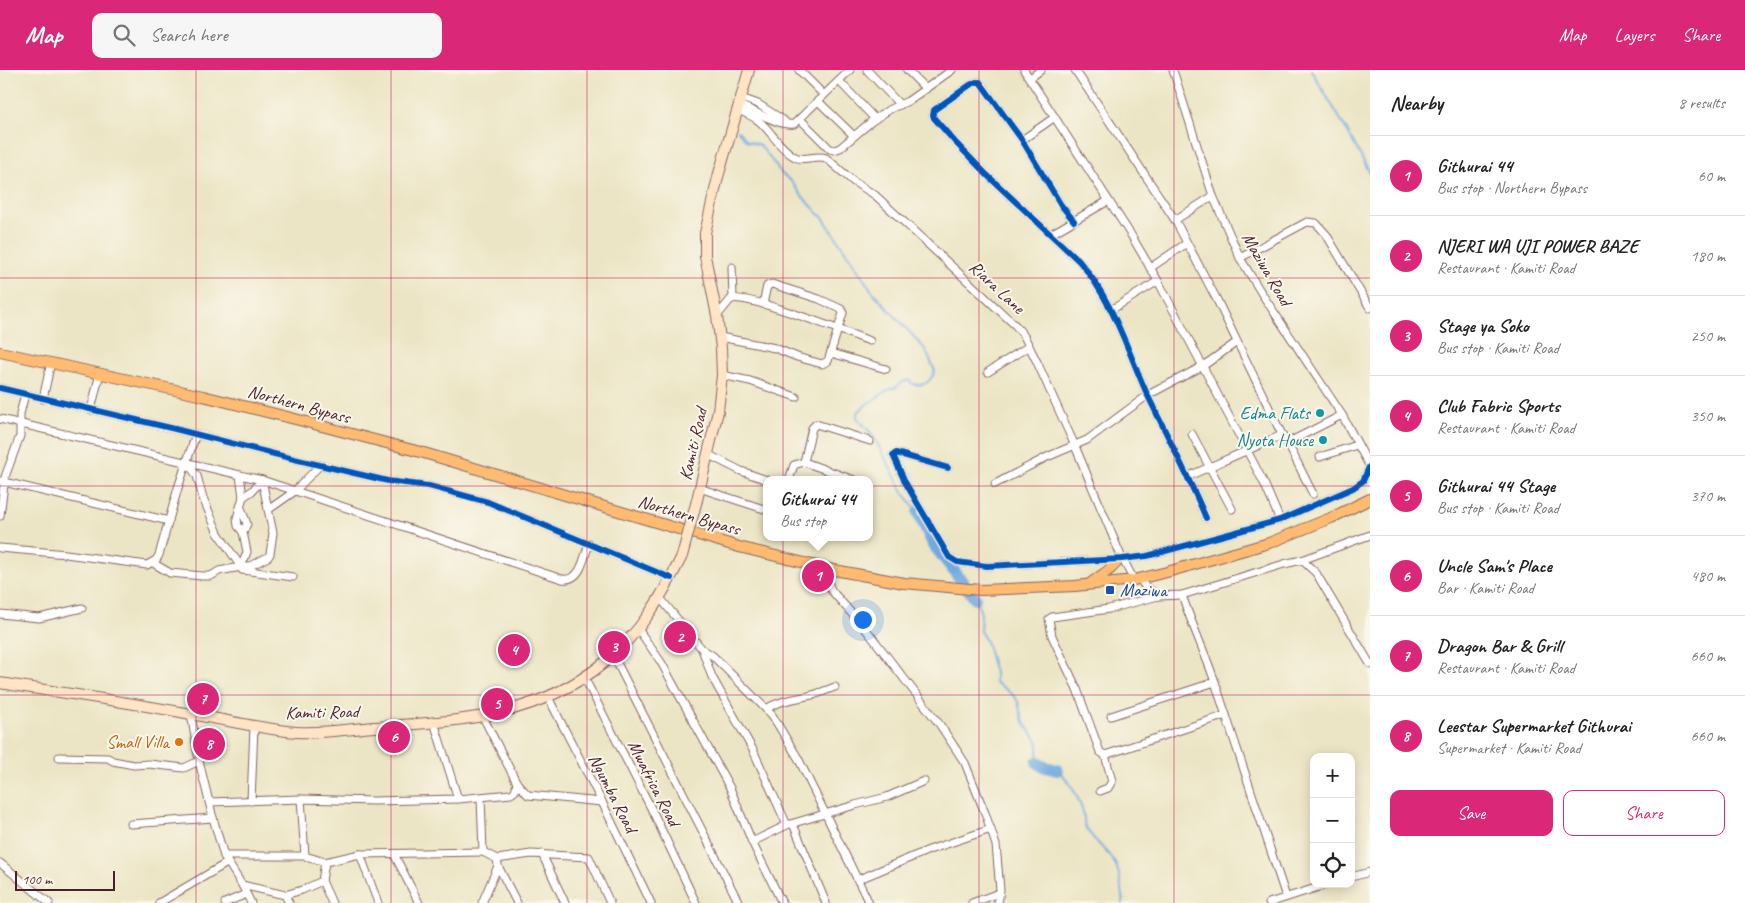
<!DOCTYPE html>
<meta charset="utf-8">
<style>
:root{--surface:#fff;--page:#f6f6f6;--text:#222;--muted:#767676;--line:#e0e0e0;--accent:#db2777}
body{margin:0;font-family:Caveat,sans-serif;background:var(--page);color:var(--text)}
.controls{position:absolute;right:15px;bottom:15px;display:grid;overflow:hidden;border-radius:10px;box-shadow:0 2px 12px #0003}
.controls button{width:45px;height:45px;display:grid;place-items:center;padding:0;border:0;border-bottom:1px solid var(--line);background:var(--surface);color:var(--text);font:25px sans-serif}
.scale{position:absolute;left:15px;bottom:12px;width:100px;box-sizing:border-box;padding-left:5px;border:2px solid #4a1f2b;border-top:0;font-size:14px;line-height:18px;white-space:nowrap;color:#4a1f2b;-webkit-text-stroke:4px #fbf7ec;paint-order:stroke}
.you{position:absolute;left:862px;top:549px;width:18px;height:18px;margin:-12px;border:4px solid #fff;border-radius:50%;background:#1a73e8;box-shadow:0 0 0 8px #1a73e833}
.badge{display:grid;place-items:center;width:32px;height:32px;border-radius:50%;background:var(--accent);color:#fff;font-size:16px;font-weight:700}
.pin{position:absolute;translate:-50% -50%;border:2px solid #fff;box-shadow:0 1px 5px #0006}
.popup{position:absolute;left:763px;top:406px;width:110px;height:65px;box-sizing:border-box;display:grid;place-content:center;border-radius:10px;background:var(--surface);filter:drop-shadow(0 1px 4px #0005);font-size:16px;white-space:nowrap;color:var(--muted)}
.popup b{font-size:19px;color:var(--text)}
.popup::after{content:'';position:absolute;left:50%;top:100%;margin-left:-10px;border:10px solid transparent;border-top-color:var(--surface)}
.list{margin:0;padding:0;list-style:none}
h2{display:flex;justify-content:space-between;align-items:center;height:65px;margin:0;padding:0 20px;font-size:21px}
h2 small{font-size:16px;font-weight:400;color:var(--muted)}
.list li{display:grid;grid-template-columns:32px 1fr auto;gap:15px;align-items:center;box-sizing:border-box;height:80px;padding:0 20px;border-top:1px solid var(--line)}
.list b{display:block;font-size:19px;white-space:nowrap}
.list p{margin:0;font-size:16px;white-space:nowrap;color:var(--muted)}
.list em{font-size:16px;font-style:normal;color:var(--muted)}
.actions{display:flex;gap:10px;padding:15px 20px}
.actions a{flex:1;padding:11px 0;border:1px solid var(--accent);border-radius:10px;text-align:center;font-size:18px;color:var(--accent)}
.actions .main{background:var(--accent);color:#fff}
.icon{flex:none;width:28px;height:28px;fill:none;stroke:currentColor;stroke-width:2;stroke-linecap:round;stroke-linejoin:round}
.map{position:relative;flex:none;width:1370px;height:833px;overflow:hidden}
header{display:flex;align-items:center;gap:30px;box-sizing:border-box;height:70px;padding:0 25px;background:var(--accent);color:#fff}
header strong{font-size:24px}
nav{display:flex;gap:28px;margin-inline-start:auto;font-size:18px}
.search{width:350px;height:45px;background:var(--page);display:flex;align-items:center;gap:12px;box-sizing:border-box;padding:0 18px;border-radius:10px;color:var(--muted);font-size:19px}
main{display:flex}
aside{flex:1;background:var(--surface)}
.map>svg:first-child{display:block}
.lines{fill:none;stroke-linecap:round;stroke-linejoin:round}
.stream{stroke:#71aae0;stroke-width:2}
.river{stroke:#71aae0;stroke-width:12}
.minor-casing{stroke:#836461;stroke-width:9}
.secondary-casing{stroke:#836461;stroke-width:12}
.primary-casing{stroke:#836461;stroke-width:12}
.minor{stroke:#fff;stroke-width:7}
.secondary{stroke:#ffe4c6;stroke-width:10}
.primary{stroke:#ffbb71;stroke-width:10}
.secondary-bridge-casing{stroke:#836461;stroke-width:12;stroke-linecap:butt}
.secondary-bridge{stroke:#ffe4c6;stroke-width:10}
.cycleway-casing{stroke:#fbf7ec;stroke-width:9}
.cycleway{stroke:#0057b8;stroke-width:6}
.grid{fill:none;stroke:#c2185b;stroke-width:1;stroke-opacity:0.55}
.culture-dot{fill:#0f9aa8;stroke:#fbf7ec;stroke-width:2}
.transit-dot{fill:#1a4fb4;stroke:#fbf7ec;stroke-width:2}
.food-dot{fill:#e8710a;stroke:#fbf7ec;stroke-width:2}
.labels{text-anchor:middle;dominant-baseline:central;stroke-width:4;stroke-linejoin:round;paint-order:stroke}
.street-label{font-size:18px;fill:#4a1f2b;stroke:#fbf7ec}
.culture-label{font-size:18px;fill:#0d838f;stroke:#fbf7ec;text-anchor:end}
.transit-label{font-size:18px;fill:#164399;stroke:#fbf7ec;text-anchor:start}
.food-label{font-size:18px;fill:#c56008;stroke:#fbf7ec;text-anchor:end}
</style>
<header>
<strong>Map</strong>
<div class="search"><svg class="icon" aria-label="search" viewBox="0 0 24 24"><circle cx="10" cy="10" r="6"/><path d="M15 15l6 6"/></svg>Search here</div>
<nav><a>Map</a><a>Layers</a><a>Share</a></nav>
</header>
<main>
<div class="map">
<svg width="1370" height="833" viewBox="0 0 1370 833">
<rect width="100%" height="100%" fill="#fbf7ec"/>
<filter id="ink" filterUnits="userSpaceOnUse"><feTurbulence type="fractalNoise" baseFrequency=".02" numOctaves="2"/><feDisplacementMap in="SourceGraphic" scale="10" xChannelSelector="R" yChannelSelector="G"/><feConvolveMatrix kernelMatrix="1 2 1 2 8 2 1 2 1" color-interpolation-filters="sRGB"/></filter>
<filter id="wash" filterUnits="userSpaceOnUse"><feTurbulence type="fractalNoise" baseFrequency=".0096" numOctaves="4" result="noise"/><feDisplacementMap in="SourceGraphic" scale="20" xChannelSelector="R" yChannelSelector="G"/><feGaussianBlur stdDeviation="1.12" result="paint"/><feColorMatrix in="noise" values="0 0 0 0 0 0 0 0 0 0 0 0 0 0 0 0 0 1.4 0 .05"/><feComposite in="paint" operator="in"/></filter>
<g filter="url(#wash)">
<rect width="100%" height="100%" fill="#ece5c5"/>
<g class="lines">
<g class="stream">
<polyline points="1311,0 1345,57 1370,103"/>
<path d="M738 61 747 71 760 75 782 104 791 111 802 126 824 149 872 221 925 279 935 301C930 312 925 317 912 314L910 310 902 312 895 318 890 319 867 334 857 343V348L873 365 903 422 918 442"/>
<path d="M975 528 981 543 980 561 986 571 995 603V612C1003 618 1013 622 1018 632 1020 638 1020 645 1023 651 1034 672 1041 662 1037 692"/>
<path d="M1057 700C1069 709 1078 727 1083 742 1085 746 1083 752 1085 756 1092 770 1106 779 1114 792 1121 803 1121 820 1123 833"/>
</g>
<g class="river">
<polyline points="918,442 933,474 975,528"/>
<polyline points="1037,692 1042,696 1057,700"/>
</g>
</g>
</g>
<g filter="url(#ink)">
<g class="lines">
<defs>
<g id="minor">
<polyline points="799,0 824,25"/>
<polyline points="867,0 900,35"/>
<polyline points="907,0 926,19"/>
<polyline points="1024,0 1131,165 1158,211 1264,413 1280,450"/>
<polyline points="1075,0 1175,150 1217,230 1284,369 1287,372 1295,369 1342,345"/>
<polyline points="1173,0 1213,126 1240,188 1262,224 1342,345 1370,397"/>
<polyline points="1030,8 1041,0"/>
<polyline points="839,11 875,49"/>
<polyline points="741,28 758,34 783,50 785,52"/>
<polyline points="818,31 854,66"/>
<path d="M739 35C756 41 778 56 794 54L850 0"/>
<path d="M738 40C745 43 753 46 759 51 772 62 780 79 795 87 805 92 816 84 826 88L854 112 875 125 1016 256 1024 266 1037 292 1075 376 1121 486 1134 510"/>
<polyline points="800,49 830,79 834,80 840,78 872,51 890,39 908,31 952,0"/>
<polyline points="1022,70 1055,47"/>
<polyline points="1175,150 1213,126"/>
<path d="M1074 151 1061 135 1022 70 980 12H976L970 15 934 40 933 45 934 48 955 72 987 105 1079 191C1112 229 1127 279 1147 324 1167 365 1188 406 1206 448"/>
<polyline points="1051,164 1108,131"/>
<polyline points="1240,188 1307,152 1316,153 1326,164 1370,238"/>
<polyline points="732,197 733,229"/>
<polyline points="1150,198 1187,173"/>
<polyline points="1111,240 1158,211"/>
<path d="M717 246 731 229C748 224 848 263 870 271"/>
<polyline points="720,267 775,278 797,287 822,294 828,291 843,243 841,239 819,229 772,214 767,216 763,234"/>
<polyline points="831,283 886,299"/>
<polyline points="988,302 1029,276"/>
<polyline points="722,305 750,311 796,327"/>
<polyline points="0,318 171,358 294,389 388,411 429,416 488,432 671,508"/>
<polyline points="43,329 51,292"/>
<polyline points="91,340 100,303"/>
<path d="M0 349 262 410 562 509C581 512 584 488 589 473"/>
<polyline points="1192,364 1232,439"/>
<polyline points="1287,372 1313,424"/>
<polyline points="707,384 741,401 767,410"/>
<polyline points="1320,387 1357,375"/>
<polyline points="187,392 197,406 203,428 218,463 241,497"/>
<polyline points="804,392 812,358 816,354 870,371"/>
<polyline points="948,398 896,383 893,385 905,412 949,487 957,492 987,496 1122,489 1147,486 1280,450 1353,418 1363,411 1369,397"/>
<polyline points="240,405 243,427 237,448 238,456 243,462 247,482 241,497"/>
<polyline points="1189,406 1282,365"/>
<polyline points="789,410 794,395 804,392 854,410"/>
<polyline points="0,411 169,451"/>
<polyline points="995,414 1047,387 1087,370 1148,325 1203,296 1237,272"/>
<polyline points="699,418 767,440"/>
<polyline points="243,427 252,421 262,410"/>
<polyline points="241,438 247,454 243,462"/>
<polyline points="268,440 295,421 320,395"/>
<polyline points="0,446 5,407 20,366 20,344 25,324"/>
<polyline points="0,478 66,484 147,495 156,490 159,485 178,418 196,364"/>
<polyline points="1302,490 1316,503 1370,594"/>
<polyline points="153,493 170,503 202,506 211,506 219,501 241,497 242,500 268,487 270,484 273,463 262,410"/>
<polyline points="829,499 827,509 831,520 868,562 940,655 965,693 985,743 996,775 1000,820 998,833"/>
<polyline points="243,500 293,507"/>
<polyline points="1139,509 1145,516 1158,526 1182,525 1284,494 1302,490 1370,465"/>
<path d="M1182 525C1192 555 1205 583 1215 612L1286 827"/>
<polyline points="1158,526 1109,539 1052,547 1049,549 1052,566 1077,619 1100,682 1105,685 1226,645"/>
<polyline points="660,528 702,579 713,586 772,645 798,688 869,833"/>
<polyline points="0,544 39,548 82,538"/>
<polyline points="638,559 661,592 730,718 752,772 782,833"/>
<polyline points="702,579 712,607 753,680 787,755"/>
<polyline points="613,585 739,833"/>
<polyline points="584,607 654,744 696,833"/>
<polyline points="548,627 602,732 651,833"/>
<path d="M766 639C781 629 799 629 816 624 822 622 829 619 835 617"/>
<polyline points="191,644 199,691 213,748 224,786 242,815 251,833"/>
<polyline points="1111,646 1215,612"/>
<polyline points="483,647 517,713 528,725 602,732"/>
<polyline points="434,652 458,729"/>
<polyline points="59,687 108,688 113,691 134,695 149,694 184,698 199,691"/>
<polyline points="1100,721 1108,718 1112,711 1105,685"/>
<polyline points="481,728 483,782 497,789 531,784 589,787 610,833"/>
<polyline points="301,729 305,786"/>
<polyline points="251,731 254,657"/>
<polyline points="210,732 301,729 374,731 458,729 511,724 515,721 517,713"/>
<polyline points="131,754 213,748"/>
<polyline points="793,754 826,833"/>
<polyline points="752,772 787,755 855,735 887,727 924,711"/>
<polyline points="360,784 378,833"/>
<polyline points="394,784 419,833"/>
<polyline points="542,784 565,833"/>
<polyline points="224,786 305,786 325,792 360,784 483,782"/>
<polyline points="497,789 498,796 517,833"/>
<polyline points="325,792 322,811 332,833"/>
<polyline points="0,793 49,833"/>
<polyline points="1351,807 1370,802"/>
<polyline points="857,810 929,780 991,759"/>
<polyline points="242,815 285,825 289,833"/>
<polyline points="285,825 302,820 322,811"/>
<polyline points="159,833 227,793"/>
<polyline points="225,833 246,824"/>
<polyline points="482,833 498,796"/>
<polyline points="972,833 999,823"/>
<polyline points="1269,833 1328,814"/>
</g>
<g id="secondary">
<polyline points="697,430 718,341 722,305 721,278 717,246 705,186 705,163 718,107 749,0"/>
<path d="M0 613C64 623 128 632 191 644 226 650 261 659 296 662 323 664 349 659 375 657 459 651 537 648 605 592 642 561 661 528 682 486"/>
</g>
<g id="primary">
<polyline points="0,282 203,326 299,350 424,383 739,477 829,499 904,513 981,520 1075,516 1134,510 1167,502 1269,473 1331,448 1370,429"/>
<path d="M1090 514C1099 506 1113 500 1119 489"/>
</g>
</defs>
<use href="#minor" class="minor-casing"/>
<use href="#secondary" class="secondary-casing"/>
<use href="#primary" class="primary-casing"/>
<use href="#minor" class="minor"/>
<use href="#secondary" class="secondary"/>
<use href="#primary" class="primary"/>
<defs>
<polyline id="secondary-bridge" points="682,486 697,430"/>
</defs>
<use href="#secondary-bridge" class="secondary-bridge-casing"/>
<use href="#secondary-bridge" class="secondary-bridge"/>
<defs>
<g id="cycleway">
<path d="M1074 151 1061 135 1022 70 980 12H976L970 15 934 40 933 45 934 48 955 72 987 105 1079 191C1112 229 1127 279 1147 324 1167 365 1188 406 1206 448"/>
<polyline points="0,318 171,358 294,389 388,411 429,416 488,432 671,508"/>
<polyline points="948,398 896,383 893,385 905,412 949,487 957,492 987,496 1122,489 1147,486 1280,450 1353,418 1363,411 1369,397"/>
</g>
</defs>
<use href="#cycleway" class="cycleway-casing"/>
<use href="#cycleway" class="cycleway"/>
</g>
</g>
<path class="grid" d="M196 0V833M391 0V833M587 0V833M783 0V833M979 0V833M1174 0V833M0 208H1370M0 416H1370M0 625H1370"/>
<g class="culture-dot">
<circle cx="1320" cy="343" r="5"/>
<circle cx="1323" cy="370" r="5"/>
</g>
<rect class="transit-dot" x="1105" y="515" width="10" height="10" rx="2.5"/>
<circle class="food-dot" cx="179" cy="672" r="5"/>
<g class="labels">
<g class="street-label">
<text transform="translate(1267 199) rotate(60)">Maziwa Road</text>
<text transform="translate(997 217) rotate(43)">Riara Lane</text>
<text transform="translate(299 334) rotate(15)">Northern Bypass</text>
<text transform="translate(693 374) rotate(-77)">Kamiti Road</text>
<text transform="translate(689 445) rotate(16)">Northern Bypass</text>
<text transform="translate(322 642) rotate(-1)">Kamiti Road</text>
<text transform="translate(654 713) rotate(63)">Mwafrica Road</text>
<text transform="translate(613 723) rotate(63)">Ngumba Road</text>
</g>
<g class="culture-label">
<text x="1310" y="343">Edma Flats</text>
<text x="1313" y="370">Nyota House</text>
</g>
<g class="transit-label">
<text x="1120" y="520">Maziwa</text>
</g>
<g class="food-label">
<text x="169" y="672">Small Villa</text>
</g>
</g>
</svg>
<div class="controls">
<button>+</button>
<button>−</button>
<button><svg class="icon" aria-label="locate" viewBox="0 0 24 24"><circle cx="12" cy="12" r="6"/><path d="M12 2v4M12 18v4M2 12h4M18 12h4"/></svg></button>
</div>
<div class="scale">100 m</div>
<div class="you"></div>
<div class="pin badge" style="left:818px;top:506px">1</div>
<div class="popup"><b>Githurai 44</b>Bus stop</div>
<div class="pin badge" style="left:680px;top:567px">2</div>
<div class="pin badge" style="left:614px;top:577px">3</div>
<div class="pin badge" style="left:514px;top:580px">4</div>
<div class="pin badge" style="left:497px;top:634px">5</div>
<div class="pin badge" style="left:394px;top:667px">6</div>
<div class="pin badge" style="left:203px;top:629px">7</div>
<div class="pin badge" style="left:209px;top:674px">8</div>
</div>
<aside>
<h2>Nearby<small>8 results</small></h2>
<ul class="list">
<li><span class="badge">1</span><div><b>Githurai 44</b><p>Bus stop · Northern Bypass</p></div><em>60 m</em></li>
<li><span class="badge">2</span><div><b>NJERI WA UJI POWER BAZE</b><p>Restaurant · Kamiti Road</p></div><em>180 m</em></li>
<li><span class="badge">3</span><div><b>Stage ya Soko</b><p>Bus stop · Kamiti Road</p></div><em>250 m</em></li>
<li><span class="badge">4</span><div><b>Club Fabric Sports</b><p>Restaurant · Kamiti Road</p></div><em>350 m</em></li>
<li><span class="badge">5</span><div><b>Githurai 44 Stage</b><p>Bus stop · Kamiti Road</p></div><em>370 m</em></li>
<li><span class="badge">6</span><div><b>Uncle Sam's Place</b><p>Bar · Kamiti Road</p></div><em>480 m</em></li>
<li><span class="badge">7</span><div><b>Dragon Bar &amp; Grill</b><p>Restaurant · Kamiti Road</p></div><em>660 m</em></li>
<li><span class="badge">8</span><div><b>Leestar Supermarket Githurai</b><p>Supermarket · Kamiti Road</p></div><em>660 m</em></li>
</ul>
<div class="actions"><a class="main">Save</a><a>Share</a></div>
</aside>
</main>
